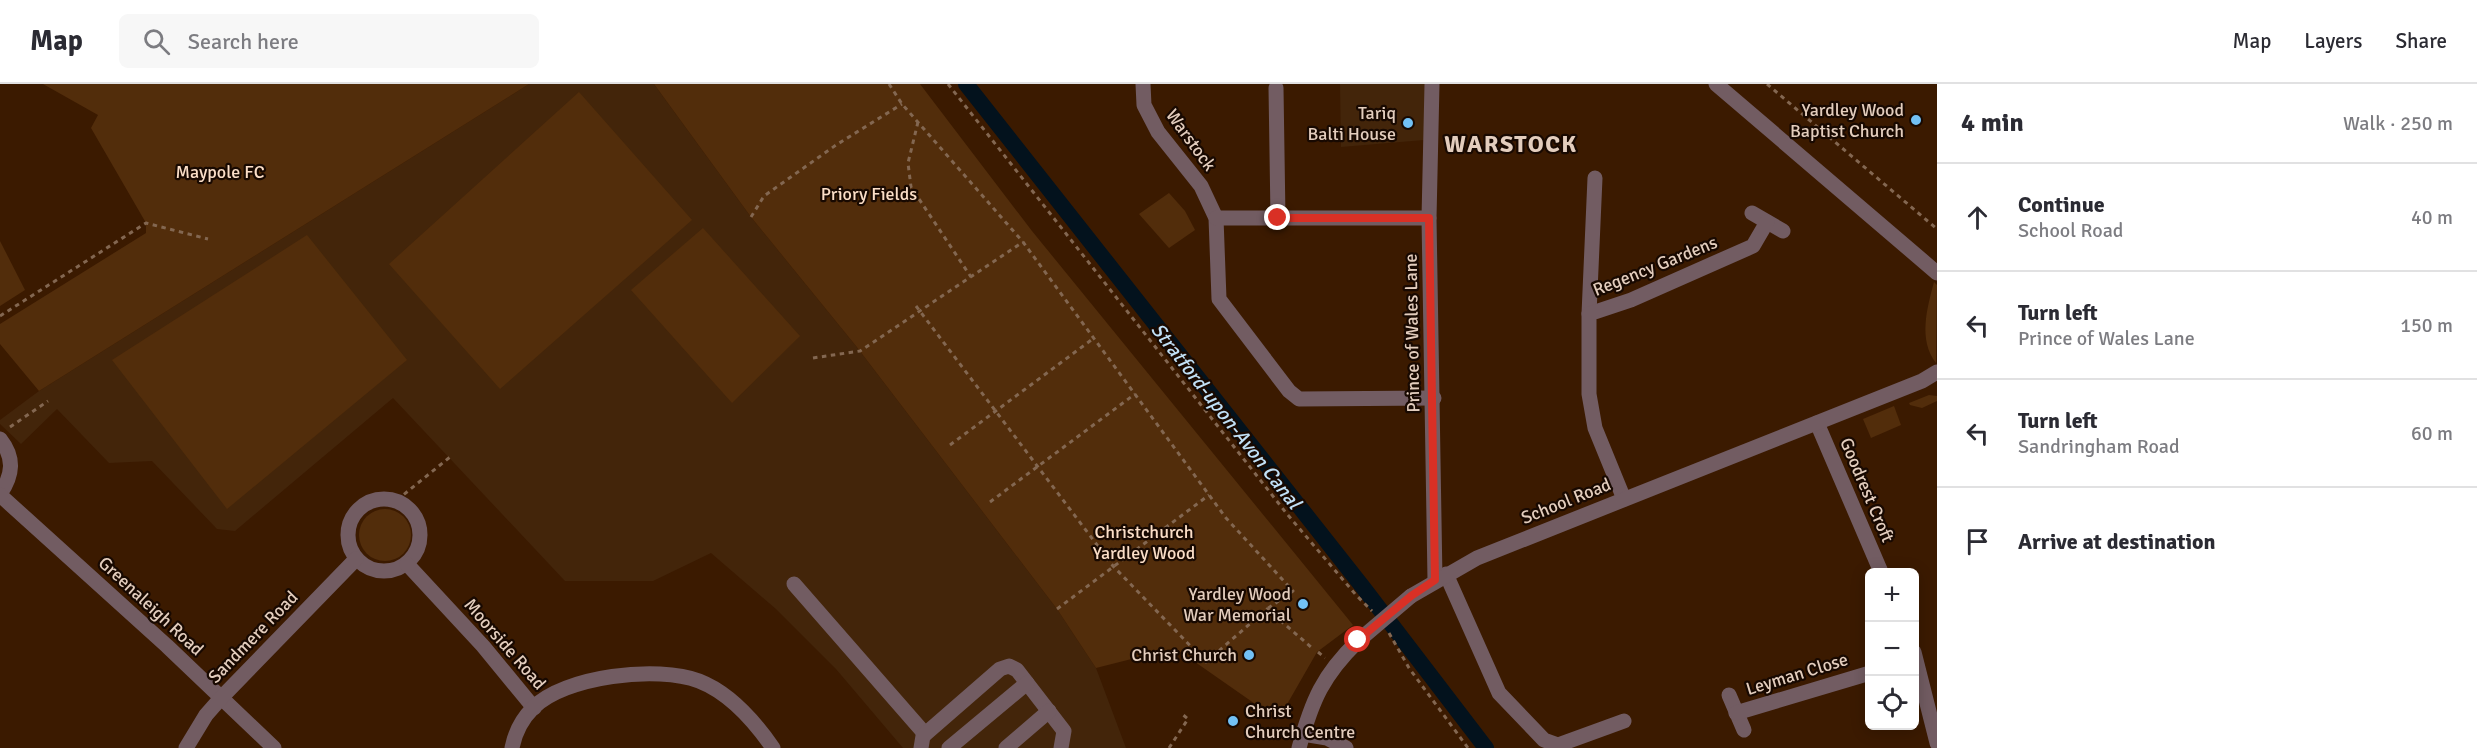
<!DOCTYPE html>
<meta charset="utf-8">
<style>
:root{--surface:#fff;--page:#f7f7f7;--text:#2b2b33;--muted:#7c7c81;--line:#e1e1e2}
body{margin:0;font-family:Signika,sans-serif;background:var(--page);color:var(--text)}
.controls{position:absolute;right:18px;bottom:18px;display:grid;overflow:hidden;border-radius:9px;box-shadow:0 3px 15px #0003}
.controls button{width:54px;height:54px;display:grid;place-items:center;padding:0;border:0;border-bottom:2px solid var(--line);background:var(--surface);color:var(--text);font:30px sans-serif}
.stop{position:absolute;width:18px;height:18px;margin:-14px;border:4px solid #d93025;border-radius:50%;background:#fff}
.stop.end{background:#d93025;border-color:#fff;box-shadow:0 2px 6px #0008}
.list{margin:0;padding:0;list-style:none}
h2{display:flex;justify-content:space-between;align-items:center;height:78px;margin:0;padding:0 24px;font-size:26px}
h2 small{font-size:20px;font-weight:400;color:var(--muted)}
.list li{display:grid;grid-template-columns:39px 1fr auto;gap:18px;align-items:center;box-sizing:border-box;height:108px;padding:0 24px;border-top:2px solid var(--line)}
.list b{display:block;font-size:22px;white-space:nowrap}
.list p{margin:0;font-size:20px;white-space:nowrap;color:var(--muted)}
.list em{font-size:20px;font-style:normal;color:var(--muted)}
.icon{flex:none;width:33px;height:33px;fill:none;stroke:currentColor;stroke-width:2;stroke-linecap:round;stroke-linejoin:round}
.map{position:relative;flex:none;width:1937px;height:664px;overflow:hidden}
header{display:flex;align-items:center;gap:36px;box-sizing:border-box;height:84px;padding:0 30px;background:var(--surface);border-bottom:2px solid var(--line)}
header strong{font-size:28px}
nav{display:flex;gap:33px;margin-inline-start:auto;font-size:21px}
.search{width:420px;height:54px;background:var(--page);display:flex;align-items:center;gap:15px;box-sizing:border-box;padding:0 21px;border-radius:9px;color:var(--muted);font-size:22px}
main{display:flex}
aside{flex:1;background:var(--surface)}
.map>svg:first-child{display:block}
.built{fill:#43250a}
.green{fill:#522d0b}
.lines{fill:none;stroke-linecap:round;stroke-linejoin:round}
.canal{stroke:#03121d;stroke-width:16}
.path{stroke:#836751;stroke-width:3;stroke-dasharray:4.5 4.5;stroke-linecap:butt}
.minor{stroke:#725c62;stroke-width:15}
.minor-bridge{stroke:#725c62;stroke-width:15}
.route{stroke:#d93025;stroke-width:8}
.poi-dot{fill:#72c1f5;stroke:#180901;stroke-width:2}
.labels{text-anchor:middle;dominant-baseline:central;stroke-width:4.5;stroke-linejoin:round;paint-order:stroke}
.poi-label{font-size:18px;fill:#e3cdbd;stroke:#180901;text-anchor:end}
.street-label{font-size:18px;fill:#e3cdbd;stroke:#180901}
.park-label{font-size:18px;fill:#fbdec7;stroke:#180901}
.water-label{font-size:20px;font-style:italic;fill:#c1e0f6;stroke:#180901}
.district-label{font-size:24px;font-weight:bold;letter-spacing:1.5px;fill:#e3cdbd;stroke:#180901}
</style>
<header>
<strong>Map</strong>
<div class="search"><svg class="icon" aria-label="search" viewBox="0 0 24 24"><circle cx="10" cy="10" r="6"/><path d="M15 15l6 6"/></svg>Search here</div>
<nav><a>Map</a><a>Layers</a><a>Share</a></nav>
</header>
<main>
<div class="map">
<svg width="1937" height="664" viewBox="0 0 1937 664">
<rect width="100%" height="100%" fill="#3b1a00"/>
<g class="built">
<polygon points="529,0 654,0 751,133 856,262 1057,525 1096,584 1126,664 903,664 836,585 776,525 711,469 653,497 565,497 393,314 235,447 217,445 152,377 109,379 57,325 21,360 0,340 0,336 39,307"/>
<polygon points="1340,0 1425,0 1424,56 1341,63"/>
</g>
<g class="green">
<polygon points="43,0 529,0 39,307 0,260 0,240 146,149 146,139 91,44 98,31"/>
<polygon points="654,0 920,0 1032,147 1353,541 1317,568 1278,636 1175,564 1096,584 1057,525 856,262 751,133"/>
<polygon points="579,8 692,136 500,305 389,180"/>
<polygon points="1169,109 1185,127 1195,146 1169,164 1139,130"/>
<polygon points="703,144 800,252 732,319 631,206"/>
<polygon points="307,151 407,276 227,425 112,276"/>
<polygon points="0,157 25,206 0,222"/>
<path d="M1934 198 1937 201 1936 279C1918 256 1927 224 1934 198Z"/>
<polygon points="1929,311 1937,312 1937,317 1922,324 1910,321 1909,319"/>
<polygon points="1894,322 1901,341 1871,354 1863,335"/>
<circle cx="385" cy="451" r="26"/>
</g>
<g class="lines">
<polyline class="canal" points="966,0 1362,502 1486,664"/>
<g class="path">
<polyline points="889,0 902,20 1023,158 1226,434 1293,507 1267,525"/>
<polyline points="948,0 1287,430 1356,511 1372,527"/>
<polyline points="1767,0 1937,145"/>
<polyline points="918,38 908,79 911,103 971,193"/>
<polyline points="751,133 764,112 836,61 902,20"/>
<polyline points="916,222 1113,482 1206,578 1267,525 1311,563"/>
<polyline points="0,232 146,139 208,155"/>
<polyline points="813,274 860,267 1023,158"/>
<polyline points="10,343 48,317"/>
<polyline points="950,361 1094,254"/>
<polyline points="397,416 450,373"/>
<polyline points="990,418 1135,310"/>
<polyline points="1057,525 1209,411"/>
<polyline points="1389,549 1409,584 1468,664"/>
<polyline points="1318,568 1325,574"/>
<polyline points="1169,664 1188,635 1182,630"/>
</g>
<g class="minor">
<polyline points="1143,0 1144,21 1158,48 1201,102 1216,134 1219,215 1289,307 1299,315 1434,314"/>
<polyline points="1432,0 1429,134 1435,496"/>
<polyline points="1716,0 1937,189"/>
<polyline points="1276,4 1278,134"/>
<polyline points="1752,129 1783,147"/>
<polyline points="1216,134 1429,134"/>
<polyline points="1589,230 1595,94"/>
<polyline points="1817,339 1881,488"/>
<path d="M0 355C15 374 13 391 0 410"/>
<polyline points="0,411 167,562 274,664"/>
<circle cx="384" cy="451" r="36"/>
<polyline points="1624,415 1595,344 1589,310 1589,230 1631,216 1753,162 1767,138"/>
<polyline points="407,480 483,562 534,624"/>
<polyline points="1446,490 1499,609 1544,656 1558,661 1624,637"/>
<polyline points="794,500 925,650"/>
<polyline points="1411,512 1477,474 1922,297 1937,288"/>
<polyline points="1914,568 1937,659"/>
<polyline points="1729,611 1744,646"/>
<polyline points="1736,629 1870,589"/>
<polyline points="1303,650 1327,654 1346,664"/>
<polyline points="186,664 206,631 221,614 356,475"/>
<path d="M512 664C515 648 521 636 533 624 564 592 658 581 699 597 730 609 755 638 773 664"/>
<polyline points="921,664 923,652 1000,585 1009,582 1017,586 1064,647 1061,664"/>
<polyline points="949,664 1027,599"/>
<polyline points="1006,664 1049,627"/>
<path d="M1299 664C1312 616 1323 591 1358 557"/>
</g>
<polyline class="minor-bridge" points="1358,557 1411,512"/>
</g>
<g class="lines">
<polyline class="route" points="1278,134 1429,134 1435,496 1411,512 1358,556"/>
</g>
<g class="poi-dot">
<circle cx="1916" cy="36" r="6"/>
<circle cx="1408" cy="39" r="6"/>
<circle cx="1303" cy="520" r="6"/>
<circle cx="1249" cy="571" r="6"/>
<circle cx="1233" cy="637" r="6"/>
</g>
<g class="labels">
<g class="poi-label">
<text x="1904" y="26">Yardley Wood<tspan x="1904" dy="21">Baptist Church</tspan></text>
<text x="1396" y="29">Tariq<tspan x="1396" dy="21">Balti House</tspan></text>
<text x="1291" y="510">Yardley Wood<tspan x="1291" dy="21">War Memorial</tspan></text>
<text x="1237" y="571">Christ Church</text>
<text x="1245" y="627" text-anchor="start">Christ<tspan x="1245" dy="21">Church Centre</tspan></text>
</g>
<g class="street-label">
<text transform="translate(1191 56) rotate(54)">Warstock</text>
<text transform="translate(1655 182) rotate(-22)">Regency Gardens</text>
<text transform="translate(1412 249) rotate(-91)">Prince of Wales Lane</text>
<text transform="translate(1867 406) rotate(67)">Goodrest Croft</text>
<text transform="translate(1566 417) rotate(-22)">School Road</text>
<text transform="translate(151 522) rotate(43)">Greenaleigh Road</text>
<text transform="translate(253 553) rotate(-46)">Sandmere Road</text>
<text transform="translate(505 560) rotate(49)">Moorside Road</text>
<text transform="translate(1797 590) rotate(-17)">Leyman Close</text>
</g>
<g class="park-label">
<text x="220" y="88">Maypole FC</text>
<text x="869" y="110">Priory Fields</text>
<text x="1144" y="448">Christchurch<tspan x="1144" dy="21">Yardley Wood</tspan></text>
</g>
<g class="water-label">
<text transform="translate(1226 332) rotate(52)">Stratford-upon-Avon Canal</text>
</g>
<g class="district-label">
<text x="1511" y="60">WARSTOCK</text>
</g>
</g>
</svg>
<div class="controls">
<button>+</button>
<button>−</button>
<button><svg class="icon" aria-label="locate" viewBox="0 0 24 24"><circle cx="12" cy="12" r="6"/><path d="M12 2v4M12 18v4M2 12h4M18 12h4"/></svg></button>
</div>
<div class="stop" style="left:1358px;top:556px"></div>
<div class="stop end" style="left:1278px;top:134px"></div>
</div>
<aside>
<h2>4 min<small>Walk · 250 m</small></h2>
<ul class="list">
<li><svg class="icon" aria-label="ahead" viewBox="0 0 24 24"><path d="M12 20V5M6 11l6-6 6 6"/></svg><div><b>Continue</b><p>School Road</p></div><em>40 m</em></li>
<li><svg class="icon" aria-label="left" viewBox="0 0 24 24"><path d="M17 20v-9H6M10 6l-5 5 5 5"/></svg><div><b>Turn left</b><p>Prince of Wales Lane</p></div><em>150 m</em></li>
<li><svg class="icon" aria-label="left" viewBox="0 0 24 24"><path d="M17 20v-9H6M10 6l-5 5 5 5"/></svg><div><b>Turn left</b><p>Sandringham Road</p></div><em>60 m</em></li>
<li><svg class="icon" aria-label="arrive" viewBox="0 0 24 24"><path d="M6 21V4h12l-3 4 3 4H6"/></svg><div><b>Arrive at destination</b></div></li>
</ul>
</aside>
</main>
